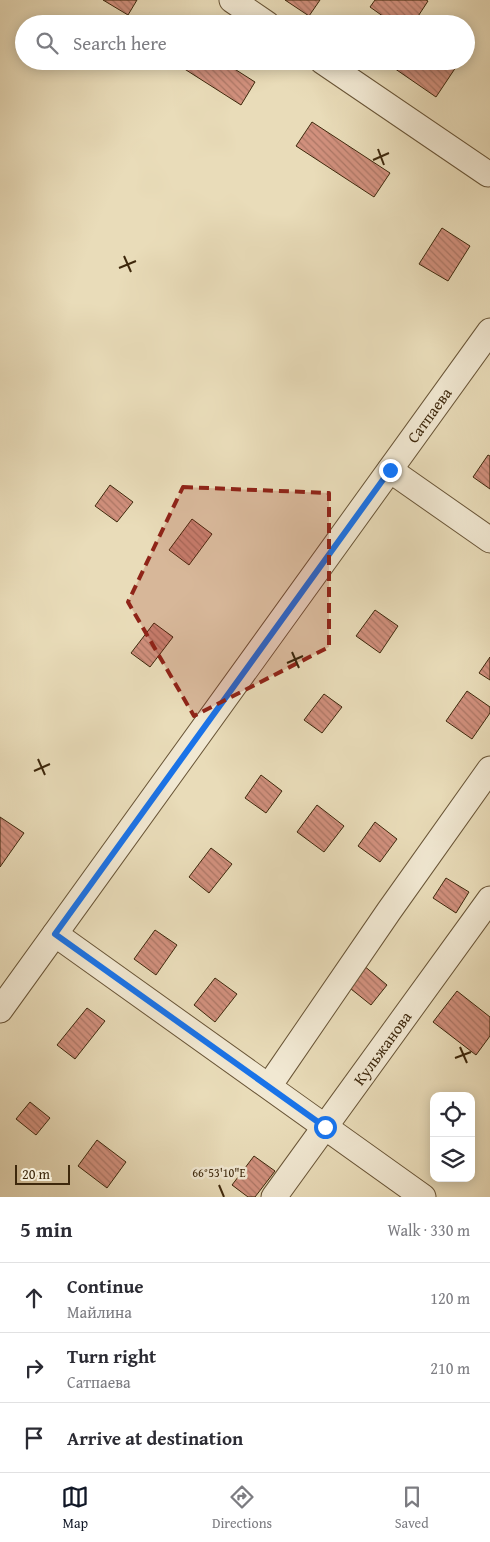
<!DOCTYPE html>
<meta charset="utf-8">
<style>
:root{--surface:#fff;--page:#f7f7f7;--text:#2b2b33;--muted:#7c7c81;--line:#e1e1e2;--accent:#111827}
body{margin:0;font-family:"Gentium Book Plus",serif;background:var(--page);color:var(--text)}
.controls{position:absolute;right:15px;bottom:15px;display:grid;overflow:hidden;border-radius:10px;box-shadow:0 2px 12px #0003}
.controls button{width:45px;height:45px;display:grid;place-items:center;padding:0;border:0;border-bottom:1px solid var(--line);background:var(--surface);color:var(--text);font:25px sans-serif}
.scale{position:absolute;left:15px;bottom:12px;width:55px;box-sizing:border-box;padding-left:5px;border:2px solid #3e280c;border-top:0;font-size:14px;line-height:18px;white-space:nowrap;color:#3e280c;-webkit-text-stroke:4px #f1e8d2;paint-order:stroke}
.stop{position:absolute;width:15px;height:15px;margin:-11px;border:4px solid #1a73e8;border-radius:50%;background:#fff}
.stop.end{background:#1a73e8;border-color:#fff;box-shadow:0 1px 5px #0008}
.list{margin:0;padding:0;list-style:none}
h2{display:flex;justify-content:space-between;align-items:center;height:65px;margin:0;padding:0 20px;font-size:21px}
h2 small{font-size:16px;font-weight:400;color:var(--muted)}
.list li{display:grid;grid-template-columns:32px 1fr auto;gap:15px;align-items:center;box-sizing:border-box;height:70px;padding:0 20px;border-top:1px solid var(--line)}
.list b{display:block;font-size:19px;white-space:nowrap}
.list p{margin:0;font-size:16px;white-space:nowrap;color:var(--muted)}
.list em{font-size:16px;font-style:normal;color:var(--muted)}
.icon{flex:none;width:28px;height:28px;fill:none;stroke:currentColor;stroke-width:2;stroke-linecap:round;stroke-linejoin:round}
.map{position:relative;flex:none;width:490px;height:1197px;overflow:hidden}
.search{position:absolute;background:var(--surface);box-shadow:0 2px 12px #0003;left:15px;right:15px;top:15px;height:55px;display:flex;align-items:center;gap:12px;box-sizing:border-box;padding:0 18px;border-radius:28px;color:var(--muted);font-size:19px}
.sheet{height:275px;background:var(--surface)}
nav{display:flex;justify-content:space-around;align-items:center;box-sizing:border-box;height:70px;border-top:1px solid var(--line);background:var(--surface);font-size:14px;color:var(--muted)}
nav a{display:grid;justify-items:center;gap:2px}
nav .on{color:var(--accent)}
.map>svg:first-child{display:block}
.building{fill:url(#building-back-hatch);stroke:#3e280c}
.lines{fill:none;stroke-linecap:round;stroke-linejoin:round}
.minor-casing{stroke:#695537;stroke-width:27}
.minor{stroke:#f1e8d2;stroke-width:25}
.route{stroke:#1a73e8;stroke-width:6}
.marked{fill:#8f2418;fill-opacity:0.2;stroke:#8f2418;stroke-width:4;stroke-dasharray:10 6;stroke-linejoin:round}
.ticks{fill:none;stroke:#3e280c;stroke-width:2}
.labels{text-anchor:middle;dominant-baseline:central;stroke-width:5;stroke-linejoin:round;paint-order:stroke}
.street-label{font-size:16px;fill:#3e280c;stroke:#f1e8d2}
.ticks-label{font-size:12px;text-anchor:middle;fill:#3e280c;stroke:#f1e8d2;stroke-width:5;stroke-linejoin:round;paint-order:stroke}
</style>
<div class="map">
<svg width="490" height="1197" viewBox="0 0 490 1197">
<defs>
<pattern id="building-back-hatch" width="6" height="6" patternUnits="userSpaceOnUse" patternTransform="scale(1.25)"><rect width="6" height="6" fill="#d1907d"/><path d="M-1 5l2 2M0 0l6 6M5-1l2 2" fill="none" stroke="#ab7665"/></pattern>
</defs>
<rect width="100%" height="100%" fill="#e9dcb9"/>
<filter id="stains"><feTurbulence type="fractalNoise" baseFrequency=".004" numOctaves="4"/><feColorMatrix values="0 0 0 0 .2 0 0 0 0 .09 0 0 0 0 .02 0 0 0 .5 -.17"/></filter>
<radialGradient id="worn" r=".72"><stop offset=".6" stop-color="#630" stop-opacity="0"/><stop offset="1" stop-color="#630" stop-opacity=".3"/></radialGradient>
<g class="building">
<polygon points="103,0 137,0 128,15"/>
<polygon points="285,0 320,0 309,16"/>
<polygon points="375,0 426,0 428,1 413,24 394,24 370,7"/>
<polygon points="172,61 222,61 255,82 241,105"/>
<polygon points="395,61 447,61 456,67 436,97 391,66"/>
<polygon points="312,122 390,173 374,197 296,146"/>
<polygon points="442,228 470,246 448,281 419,264"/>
<polygon points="488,455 490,456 490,489 473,477"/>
<polygon points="110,485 133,502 117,522 95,506"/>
<polygon points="192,519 212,534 189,565 169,550"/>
<polygon points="375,610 398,626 380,653 356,636"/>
<polygon points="154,623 173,637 150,667 131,653"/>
<polygon points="490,657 490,680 479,673"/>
<polygon points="467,691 490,707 490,713 472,739 446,721"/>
<polygon points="324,694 342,707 322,733 304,720"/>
<polygon points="261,775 282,791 266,813 245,798"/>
<polygon points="317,805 344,826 324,852 297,832"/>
<polygon points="0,817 24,833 0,867"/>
<polygon points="375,822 397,839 380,862 358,846"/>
<polygon points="211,848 232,864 209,893 189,877"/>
<polygon points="446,878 469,892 456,913 433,898"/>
<polygon points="155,930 177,945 156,975 134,959"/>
<polygon points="363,965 387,985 371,1005 346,985"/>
<polygon points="215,978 237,994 215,1022 194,1005"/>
<polygon points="457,991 490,1017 490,1036 476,1055 433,1022"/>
<polygon points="87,1008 105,1021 75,1059 57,1045"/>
<polygon points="30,1102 50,1118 36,1135 16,1119"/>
<polygon points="97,1140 126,1162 107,1188 78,1166"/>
<polygon points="254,1156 275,1171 255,1197 248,1197 232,1185"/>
</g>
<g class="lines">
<defs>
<g id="minor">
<polyline points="232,0 267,24"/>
<polyline points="322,61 488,174"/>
<polyline points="390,470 490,540"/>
<polyline points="55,934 423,1197"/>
<polyline points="0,1010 490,331"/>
<polyline points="269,1086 389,911 490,769"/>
<polyline points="274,1197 490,899"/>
</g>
</defs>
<use href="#minor" class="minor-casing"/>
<use href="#minor" class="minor"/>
</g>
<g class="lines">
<polyline class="route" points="325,1127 55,934 390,470"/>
</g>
<path class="marked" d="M183 487 329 493V647L194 716 128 602Z"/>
<path class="ticks" d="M378 149 384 165M373 160 389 153M124 256 131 272M119 268 136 261M292 652 299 668M287 663 303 656M38 759 45 775M34 771 50 764M460 1047 467 1063M455 1058 471 1052M219 1185 224 1197"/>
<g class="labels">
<g class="street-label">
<text transform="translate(429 415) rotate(-54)">Сатпаева</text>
<text transform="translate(382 1048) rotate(-54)">Кульжанова</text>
</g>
</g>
<g class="ticks-label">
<text x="219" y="1177">66°53'10"E</text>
</g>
<rect width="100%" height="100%" filter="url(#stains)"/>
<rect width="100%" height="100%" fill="url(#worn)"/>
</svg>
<div class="controls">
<button><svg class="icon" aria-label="locate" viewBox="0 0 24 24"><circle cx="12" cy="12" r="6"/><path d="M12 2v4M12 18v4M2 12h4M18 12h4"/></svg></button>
<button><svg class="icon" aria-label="layers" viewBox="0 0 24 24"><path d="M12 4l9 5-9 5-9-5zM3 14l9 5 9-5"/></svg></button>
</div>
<div class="scale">20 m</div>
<div class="stop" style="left:325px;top:1127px"></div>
<div class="stop end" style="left:390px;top:470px"></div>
<div class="search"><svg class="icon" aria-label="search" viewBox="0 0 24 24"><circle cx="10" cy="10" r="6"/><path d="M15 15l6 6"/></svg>Search here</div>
</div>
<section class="sheet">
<h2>5 min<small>Walk · 330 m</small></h2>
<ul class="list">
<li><svg class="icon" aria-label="ahead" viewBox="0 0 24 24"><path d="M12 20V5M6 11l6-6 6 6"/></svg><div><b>Continue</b><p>Майлина</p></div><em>120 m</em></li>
<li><svg class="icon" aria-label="right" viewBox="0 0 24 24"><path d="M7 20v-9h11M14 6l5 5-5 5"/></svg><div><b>Turn right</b><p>Сатпаева</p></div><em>210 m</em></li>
<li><svg class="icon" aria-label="arrive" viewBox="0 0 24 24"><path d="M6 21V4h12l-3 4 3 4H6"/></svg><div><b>Arrive at destination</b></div></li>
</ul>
</section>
<nav>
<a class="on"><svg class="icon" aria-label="map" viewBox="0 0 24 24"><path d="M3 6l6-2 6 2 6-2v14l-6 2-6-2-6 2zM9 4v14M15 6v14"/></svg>Map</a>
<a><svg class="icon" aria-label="directions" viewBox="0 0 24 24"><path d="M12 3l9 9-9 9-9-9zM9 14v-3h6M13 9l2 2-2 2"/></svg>Directions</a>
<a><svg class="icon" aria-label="saved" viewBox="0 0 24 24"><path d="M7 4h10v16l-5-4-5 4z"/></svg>Saved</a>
</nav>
